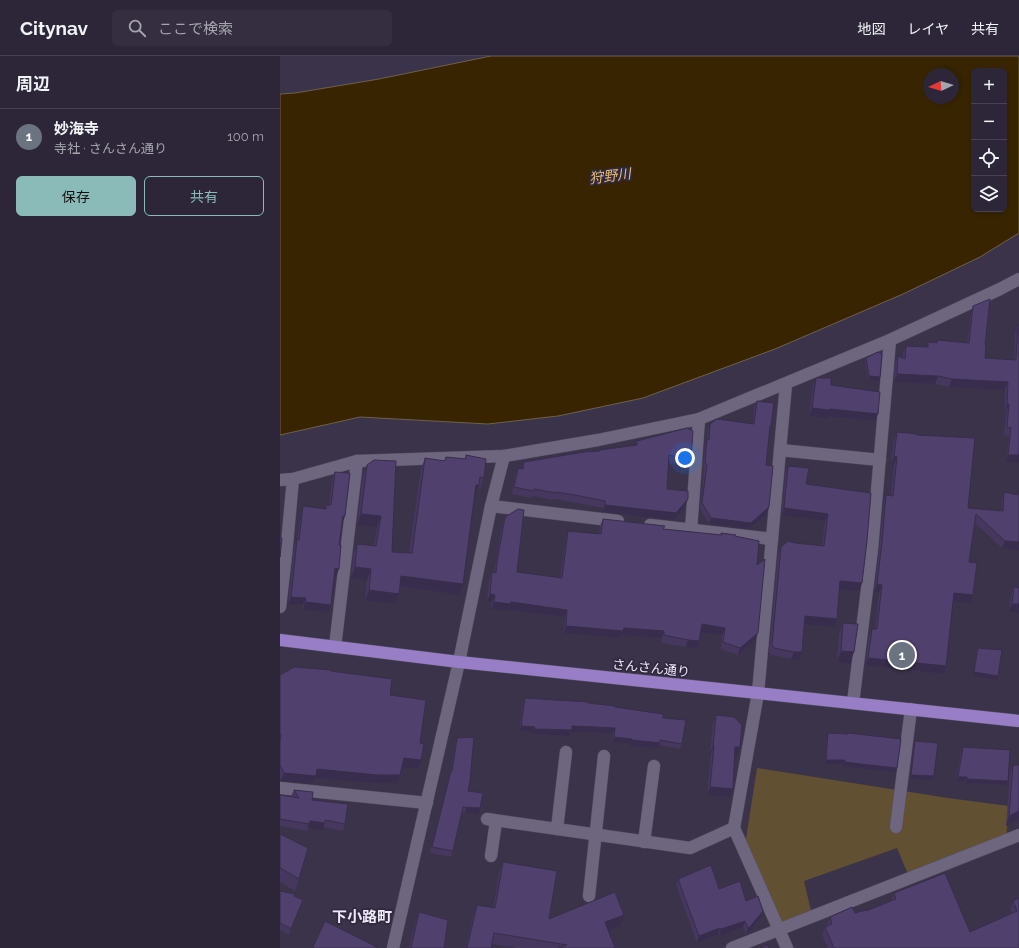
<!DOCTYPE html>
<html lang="ja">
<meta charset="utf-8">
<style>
:root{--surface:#2c2638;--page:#342e40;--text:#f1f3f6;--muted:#a6a5ae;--line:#484353;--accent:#8bbbb9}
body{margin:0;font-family:Raleway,"Noto Sans JP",sans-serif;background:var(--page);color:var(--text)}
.controls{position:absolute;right:12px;top:12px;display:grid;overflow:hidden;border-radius:6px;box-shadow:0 2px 6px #0003}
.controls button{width:36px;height:36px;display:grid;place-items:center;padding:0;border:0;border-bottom:1px solid var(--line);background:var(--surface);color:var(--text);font:20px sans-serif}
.compass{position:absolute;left:643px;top:12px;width:36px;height:36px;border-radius:50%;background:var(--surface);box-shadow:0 2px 6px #0003;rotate:266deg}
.you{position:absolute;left:405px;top:402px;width:14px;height:14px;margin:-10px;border:3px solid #fff;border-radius:50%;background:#1a73e8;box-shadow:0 0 0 6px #1a73e833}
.badge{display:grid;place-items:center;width:26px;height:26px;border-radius:50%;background:var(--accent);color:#fff;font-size:13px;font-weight:700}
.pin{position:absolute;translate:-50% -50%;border:2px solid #fff;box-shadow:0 1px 4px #0006}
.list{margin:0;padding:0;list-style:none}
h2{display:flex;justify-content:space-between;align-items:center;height:52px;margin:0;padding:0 16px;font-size:17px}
h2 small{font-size:13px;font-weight:400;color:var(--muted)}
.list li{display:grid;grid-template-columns:26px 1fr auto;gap:12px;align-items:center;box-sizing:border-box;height:56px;padding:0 16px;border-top:1px solid var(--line)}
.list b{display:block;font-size:15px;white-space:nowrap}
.list p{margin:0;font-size:13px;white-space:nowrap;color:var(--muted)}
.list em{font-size:13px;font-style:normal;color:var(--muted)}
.actions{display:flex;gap:8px;padding:12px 16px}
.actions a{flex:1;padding:9px 0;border:1px solid var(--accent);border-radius:6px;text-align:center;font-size:14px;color:var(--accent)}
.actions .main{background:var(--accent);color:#111}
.icon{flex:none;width:22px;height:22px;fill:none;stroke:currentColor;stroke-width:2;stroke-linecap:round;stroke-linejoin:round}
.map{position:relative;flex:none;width:739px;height:892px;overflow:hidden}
header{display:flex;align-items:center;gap:24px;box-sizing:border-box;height:56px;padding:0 20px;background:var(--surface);border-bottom:1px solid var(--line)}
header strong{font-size:19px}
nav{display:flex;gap:22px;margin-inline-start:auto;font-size:14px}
.search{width:280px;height:36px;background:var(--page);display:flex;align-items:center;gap:10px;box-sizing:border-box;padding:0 14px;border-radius:6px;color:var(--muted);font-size:15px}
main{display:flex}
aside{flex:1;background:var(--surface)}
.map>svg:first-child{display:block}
.green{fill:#615032}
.water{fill:#382500;stroke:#6f604a;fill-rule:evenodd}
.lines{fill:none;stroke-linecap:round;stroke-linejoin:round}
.minor-casing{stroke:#575163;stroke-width:13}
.major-casing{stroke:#575163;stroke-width:13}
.minor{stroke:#6e667f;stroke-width:12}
.major{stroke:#987dc7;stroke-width:12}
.wall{fill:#45375e}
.shaded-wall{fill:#382d4c}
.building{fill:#50406d;stroke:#382d4c}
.labels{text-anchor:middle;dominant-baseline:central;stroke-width:3.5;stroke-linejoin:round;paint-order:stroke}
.street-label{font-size:13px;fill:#eee9f8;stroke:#30293f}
.water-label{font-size:14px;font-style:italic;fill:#e9be72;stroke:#30293f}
.quarter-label{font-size:15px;font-weight:bold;fill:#eee9f8;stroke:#30293f}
</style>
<header>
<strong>Citynav</strong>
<div class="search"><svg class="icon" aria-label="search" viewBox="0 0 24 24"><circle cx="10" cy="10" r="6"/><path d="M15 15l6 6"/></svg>ここで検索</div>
<nav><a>地図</a><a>レイヤ</a><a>共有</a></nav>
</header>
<main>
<aside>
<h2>周辺<small></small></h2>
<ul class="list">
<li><span class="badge" style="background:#6b7280">1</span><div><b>妙海寺</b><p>寺社 · さんさん通り</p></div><em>100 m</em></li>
</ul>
<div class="actions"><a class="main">保存</a><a>共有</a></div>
</aside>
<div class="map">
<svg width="739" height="892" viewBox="0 0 739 892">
<rect width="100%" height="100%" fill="#3b334a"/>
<polygon class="green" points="477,712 668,742 729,750 726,784 628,818 617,792 524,825 531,855 501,870 466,783"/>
<path class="water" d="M211 0H739V177L700 201 623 238 495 293 363 342 278 360 208 368 80 361 0 379V38L15 37 99 23ZM694 15H724V153H694ZM649 18H673V42H649Z"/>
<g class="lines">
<defs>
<g id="minor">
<polyline points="506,328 478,637 454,772 507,892"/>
<polyline points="500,394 600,404"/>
<polyline points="0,424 13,423 77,405 224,400 318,384 419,363 610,284 720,233 739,223"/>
<polyline points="211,450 338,465"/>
<polyline points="370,469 492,483"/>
<polyline points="411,474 419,363"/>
<polyline points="0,551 6,499 13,423"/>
<polyline points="55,591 77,405"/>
<polyline points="573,647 592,493 610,284"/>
<polyline points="0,732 147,747"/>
<polyline points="207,763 410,792 454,772"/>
<polyline points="616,771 631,653"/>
<polyline points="277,773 286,696"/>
<polyline points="364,786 374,710"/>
<polyline points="211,800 216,765"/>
<polyline points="309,840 324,700"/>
<polyline points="113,892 179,606 211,450 224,400"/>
<polyline points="452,892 739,779"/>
</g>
<polyline id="major" points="0,584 179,606 478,637 739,665"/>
</defs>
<use href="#minor" class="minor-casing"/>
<use href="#major" class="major-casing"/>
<use href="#minor" class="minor"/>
<use href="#major" class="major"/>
</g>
<g class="wall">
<polygon points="693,250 705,289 705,302 734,304 735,277 738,269 739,269 739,407 726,406 729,380 724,379 726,356 725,356 725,334 669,331 655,328 614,326 615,308 618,300 623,302 623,298 626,290 647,291 648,286 687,287 691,258"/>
<polygon points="586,302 599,325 588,324 585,306"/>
<polygon points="536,322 551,329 595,365 547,360 547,362 529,360 533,330"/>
<polygon points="477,345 491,370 490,373 486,409 489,451 487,457 469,473 429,468 420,453 424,414 423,414 425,390 427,384 428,374 430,368 473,368 474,352"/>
<polygon points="617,376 637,379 688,452 721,455 722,444 724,436 739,495 722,492 695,467 689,506 693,539 690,547 673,545 664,618 585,609 589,581 592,573 595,573 599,537 594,536 599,494 604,446 606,439 611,439 614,409 611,408 614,384"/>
<polygon points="357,385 411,404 408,411 389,407 387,433 408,443 405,450 394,464 322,456 323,452 292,446 274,443 273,444 252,440 251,442 232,438 235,419 238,412 242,413 244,406 356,389"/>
<polygon points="186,399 204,422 200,433 198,432 195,440 179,539 120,531 119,538 115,548 85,545 87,524 71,522 73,499 77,488 94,490 97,471 77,469 83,420 87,409 112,496 129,497 141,413 145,402 165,405 166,401 185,403"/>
<polygon points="508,410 526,428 591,437 579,535 559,533 554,571 524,568 519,604 511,603 491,599 489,596 498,499 501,491 542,490 545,465 502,459 505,418"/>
<polygon points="55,416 62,468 59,489 56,520 54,520 51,549 49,556 23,554 23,549 8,548 14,491 17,483 21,458 23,450 45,453 46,449 49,449 52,423"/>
<polygon points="225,461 237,516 280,522 286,482 288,475 319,478 320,470 323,463 384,473 440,479 441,477 456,479 455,480 477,509 475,584 458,599 441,593 442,579 421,576 419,585 417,592 406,591 381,587 382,582 342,579 341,582 284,577 285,561 229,554 229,555 211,553 212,546 207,546 209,523 212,516 214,517 222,469"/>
<polygon points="734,531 739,532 729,555 731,539"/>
<polygon points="563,567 570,608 557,606 559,578"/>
<polygon points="698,592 717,624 693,620 696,596"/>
<polygon points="51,615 110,639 140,687 141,704 138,712 122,711 120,719 117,727 94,727 35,722 33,728 1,725 0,722 0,619"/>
<polygon points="245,642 335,651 383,662 402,688 400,693 379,689 378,692 350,690 351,688 332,686 333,677 291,676 290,680 252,678 253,676 239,675 243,647"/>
<polygon points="436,659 460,691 457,700 455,700 453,733 450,741 427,739 431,698 430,698 433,667"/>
<polygon points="548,677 617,712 615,716 579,712 563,710 564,708 545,708 547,681"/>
<polygon points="177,682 188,735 198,758 185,756 184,757 182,756 173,795 171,801 150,797 171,717 175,688"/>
<polygon points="635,685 654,719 653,723 651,723 651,724 630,723 634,689"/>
<polygon points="683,691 726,729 685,727 685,725 676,725 681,695"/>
<polygon points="733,709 739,709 739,763 726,770 730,718"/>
<polygon points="14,734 32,744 65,768 63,775 43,771 42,774 28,772 27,775 0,770 0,739 11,740"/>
<polygon points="0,778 19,823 15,835 0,826"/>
<polygon points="223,806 269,863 340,870 328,875 335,892 237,892 212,888 211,892 186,892 193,860 197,849 213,852 219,817"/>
<polygon points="398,823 439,833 466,845 483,855 481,861 467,878 466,879 463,871 439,880 438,878 417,887 396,829"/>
<polygon points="0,835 23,844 9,879 0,874"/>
<polygon points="614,837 690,876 732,857 730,853 733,845 739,842 739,892 548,892 542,879 545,871 547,870 550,861 586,855 611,845"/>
<polygon points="139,856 164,892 129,892 135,867"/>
</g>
<g class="shaded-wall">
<polygon points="617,318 658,320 655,328 614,326"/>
<polygon points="589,320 600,321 599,325 588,324"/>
<polygon points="672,323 728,326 725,334 669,331"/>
<polygon points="727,348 729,348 726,356 725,356"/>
<polygon points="532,352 550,353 598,358 595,365 547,360 547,362 529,360"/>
<polygon points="728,399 739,399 739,407 726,406"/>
<polygon points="614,400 617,401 614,409 611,408"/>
<polygon points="196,429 199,429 195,440 192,440"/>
<polygon points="408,443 405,450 394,464 322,456 325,449"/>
<polygon points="489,451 487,457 469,473 429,468 431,462"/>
<polygon points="504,452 548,458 545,465 502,459"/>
<polygon points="81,458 101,460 97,471 77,469"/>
<polygon points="63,460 65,460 62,468 60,467"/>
<polygon points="725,485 739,486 739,495 722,492"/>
<polygon points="75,511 91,513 87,524 71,522"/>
<polygon points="55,512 59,513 56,520 52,520"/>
<polygon points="121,520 183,528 179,539 117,530"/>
<polygon points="560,525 582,527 579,535 557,533"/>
<polygon points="597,528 602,529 599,537 594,536"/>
<polygon points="89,534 119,538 115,548 85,545"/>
<polygon points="674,537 693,539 690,547 671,545"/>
<polygon points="210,538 215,539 212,546 207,546"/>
<polygon points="11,541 26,542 23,549 8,548"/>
<polygon points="25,546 51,549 49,556 23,554"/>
<polygon points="214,546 231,546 287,554 285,561 229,554 229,555 211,553"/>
<polygon points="732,548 739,548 739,557 729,555"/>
<polygon points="525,560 557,563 554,571 522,568"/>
<polygon points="422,568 445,572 442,579 419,576"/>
<polygon points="286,570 344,572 384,575 382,582 342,579 341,582 284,577"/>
<polygon points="478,577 475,584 458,599 460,592"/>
<polygon points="408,584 419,585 417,592 406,591"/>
<polygon points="561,595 574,596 570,608 557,606"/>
<polygon points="514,596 522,596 519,604 511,603"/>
<polygon points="588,602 666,610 664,618 585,609"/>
<polygon points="694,616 718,620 717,624 693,620"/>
<polygon points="241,670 292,670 335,672 333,677 291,676 290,680 252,678 253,676 239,675"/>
<polygon points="334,681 352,683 351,688 332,686"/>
<polygon points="352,684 380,687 378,692 350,690"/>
<polygon points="433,690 434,690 431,698 430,698"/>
<polygon points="455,691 460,691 457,700 452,699"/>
<polygon points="124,702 141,704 138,712 121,711"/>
<polygon points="546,704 565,704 564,708 545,708"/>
<polygon points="565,706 617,712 615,716 579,712 563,710"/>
<polygon points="37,713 120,719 117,727 94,727 35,722 33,728 1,725 4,717"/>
<polygon points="631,719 654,719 653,723 651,723 651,724 630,723"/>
<polygon points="678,721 687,721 685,725 676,725"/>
<polygon points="687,723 728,725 726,729 685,727"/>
<polygon points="430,731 453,733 450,741 427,739"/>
<polygon points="187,750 200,752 198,758 185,756"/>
<polygon points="739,755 739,763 726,770 729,760"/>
<polygon points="30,765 45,767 42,774 28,772"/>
<polygon points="483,855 481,861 467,878 466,879 468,872"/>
<polygon points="344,859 340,870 321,877 325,866"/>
<polygon points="465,865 463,871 439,880 441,873"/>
<polygon points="440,872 438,878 417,887 419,880"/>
</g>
<g class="building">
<polygon points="710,243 705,289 706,289 705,302 736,304 738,269 739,269 739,399 728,399 731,372 727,371 729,348 727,348 728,326 672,323 658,320 617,318 618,300 625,303 626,290 648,291 648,286 657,287 657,284 689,287 693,250"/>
<polygon points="598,296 602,298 600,321 589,320 586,302"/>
<polygon points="536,322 551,322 551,329 600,336 598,358 550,353 549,354 532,352"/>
<polygon points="477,345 494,347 491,370 490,370 486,409 493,410 489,451 471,467 431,462 422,447 427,408 425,407 427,383 429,384 430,368 437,363 474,368"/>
<polygon points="407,372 413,375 411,404 389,399 387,433 408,435 408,443 396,457 325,449 325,445 295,439 276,436 276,437 254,433 253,435 234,431 238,412 243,413 244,406 304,396 320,395 320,394 357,389 357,385"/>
<polygon points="617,376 637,378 637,379 695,382 688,452 723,455 724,436 739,439 739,486 725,485 696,458 689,506 697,507 693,539 674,537 666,610 588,602 592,573 597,573 602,529 597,528 602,486 606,439 613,440 617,401 614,400"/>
<polygon points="186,399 206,403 204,422 200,421 199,429 196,429 183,528 121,520 119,538 89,534 91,513 75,511 77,488 96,490 101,460 81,458 87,409 94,404 116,405 112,496 132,497 145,402 165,405 166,401 186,403"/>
<polygon points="508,410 529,412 526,428 591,437 587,485 582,527 560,525 557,563 525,560 522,596 514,596 494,592 492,588 501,491 508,485 515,487 544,490 548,458 504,452"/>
<polygon points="55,416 70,417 65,460 63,460 59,489 61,489 59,513 55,512 51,549 25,546 26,542 11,541 17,483 19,484 23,450 46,453 46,449 51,449"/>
<polygon points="238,453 244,454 237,516 282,522 288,475 321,478 323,463 385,470 383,473 442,479 441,477 456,479 455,480 479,485 477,509 485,503 478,577 460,592 443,586 445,572 422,568 419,585 408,584 384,579 384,575 344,572 343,575 286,570 287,554 231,546 231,548 214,546 215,539 210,538 212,516 216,517 217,506 225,461"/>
<polygon points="0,481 2,482 0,501"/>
<polygon points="734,531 739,532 739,548 732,548"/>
<polygon points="563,567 578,568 574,596 561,595"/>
<polygon points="698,592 722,594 718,620 694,616"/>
<polygon points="14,611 51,614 51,615 112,623 110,639 146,644 140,687 144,688 141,704 124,702 120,719 97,719 37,713 36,720 4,717 0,709 0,686 1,679 0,679 0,619"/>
<polygon points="245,642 308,646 308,647 335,650 335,651 383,658 383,662 406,664 402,688 380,684 380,687 352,684 352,683 334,681 335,672 292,670 292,674 254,673 255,671 241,670"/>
<polygon points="436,659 454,661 462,669 460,691 455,691 453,733 430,731 434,690 433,690"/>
<polygon points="548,677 568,678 568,677 621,683 617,712 580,708 565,706 565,704 546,704"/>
<polygon points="194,681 190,725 188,735 203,737 200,752 183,751 173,795 152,791 171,715 172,715 177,682"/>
<polygon points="635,685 658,687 654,719 653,719 652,720 631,719"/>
<polygon points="683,691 730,694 728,725 687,723 687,721 678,721"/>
<polygon points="733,709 739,709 739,755 729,760"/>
<polygon points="14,734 33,736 32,744 68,748 65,768 45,764 45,767 30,765 29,768 0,763 0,739 19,742"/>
<polygon points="0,778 28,792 19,823 0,812"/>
<polygon points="223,806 277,815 269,863 335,836 344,859 325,866 335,892 278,892 287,889 214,877 211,892 187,892 197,849 215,852"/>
<polygon points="431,809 439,833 460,825 466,845 478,840 483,855 469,872 468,872 465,865 441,873 440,872 419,880 398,823"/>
<polygon points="665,817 690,876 737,855 733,845 739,842 739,892 554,892 545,871 552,868 550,861 572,851 575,857 586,854 586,855 616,843 614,837"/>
<polygon points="0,835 15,838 14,840 23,844 11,873 0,867"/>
<polygon points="139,856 168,864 164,892 131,892"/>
<polygon points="45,865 91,888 98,892 34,892 33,891"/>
<polygon points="487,889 489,892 480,892"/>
</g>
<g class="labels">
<g class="street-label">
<text transform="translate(371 612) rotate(6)">さんさん通り</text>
</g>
<g class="water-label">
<text transform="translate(330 120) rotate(-7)">狩野川</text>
</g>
<g class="quarter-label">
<text x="82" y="861">下小路町</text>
</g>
</g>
</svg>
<div class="controls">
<button>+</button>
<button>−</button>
<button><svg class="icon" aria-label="locate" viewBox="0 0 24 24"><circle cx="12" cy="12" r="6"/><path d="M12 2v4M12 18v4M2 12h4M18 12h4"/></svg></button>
<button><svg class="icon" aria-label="layers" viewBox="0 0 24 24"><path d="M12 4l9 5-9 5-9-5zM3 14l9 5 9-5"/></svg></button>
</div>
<svg class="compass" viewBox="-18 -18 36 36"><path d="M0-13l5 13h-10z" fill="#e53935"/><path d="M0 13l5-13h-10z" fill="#a6a5ae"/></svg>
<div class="you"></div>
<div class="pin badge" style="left:622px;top:599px;background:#6b7280">1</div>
</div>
</main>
